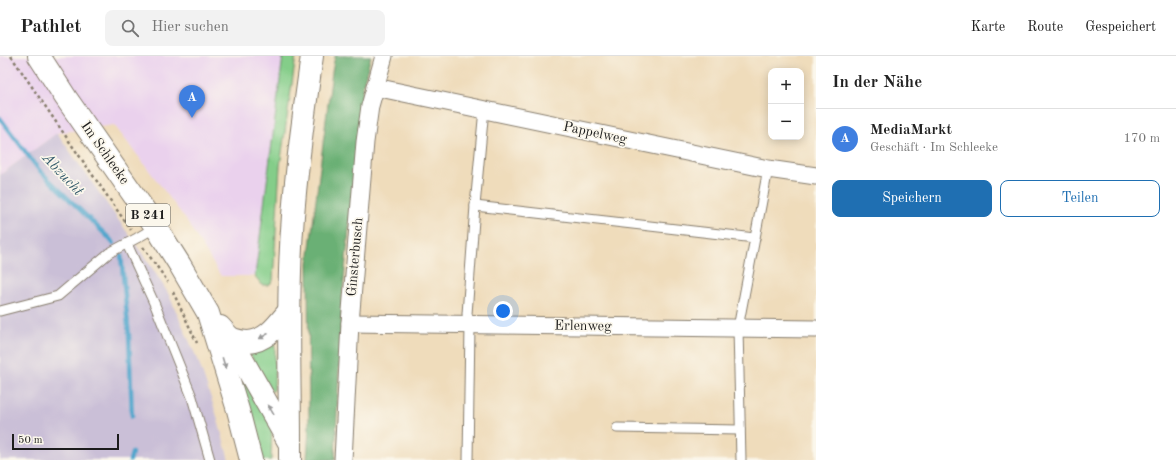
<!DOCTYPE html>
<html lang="de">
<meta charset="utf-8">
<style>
:root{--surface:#fff;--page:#f2f2f2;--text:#222;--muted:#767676;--line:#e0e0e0;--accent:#1f6fb2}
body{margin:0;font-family:"Old Standard TT",serif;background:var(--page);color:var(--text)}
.controls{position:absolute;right:12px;top:12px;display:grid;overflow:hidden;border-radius:8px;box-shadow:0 2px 10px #0003}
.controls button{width:36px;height:36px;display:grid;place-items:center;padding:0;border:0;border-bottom:1px solid var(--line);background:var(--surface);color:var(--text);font:20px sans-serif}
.scale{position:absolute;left:12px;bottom:10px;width:107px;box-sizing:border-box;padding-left:4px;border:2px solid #1c1c1c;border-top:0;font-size:11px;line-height:14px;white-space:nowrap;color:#1c1c1c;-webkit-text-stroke:3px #fbf7ec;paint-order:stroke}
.you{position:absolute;left:503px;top:255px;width:14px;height:14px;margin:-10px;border:3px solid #fff;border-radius:50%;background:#1a73e8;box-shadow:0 0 0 6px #1a73e833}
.badge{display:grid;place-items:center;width:26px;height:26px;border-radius:50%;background:var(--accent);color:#fff;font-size:13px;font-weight:700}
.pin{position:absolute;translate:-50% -33px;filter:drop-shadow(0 1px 2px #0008)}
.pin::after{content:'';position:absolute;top:21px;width:14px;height:12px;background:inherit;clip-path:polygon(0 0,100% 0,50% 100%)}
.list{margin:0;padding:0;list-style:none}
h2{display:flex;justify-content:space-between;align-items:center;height:52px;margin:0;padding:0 16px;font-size:17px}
h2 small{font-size:13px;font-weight:400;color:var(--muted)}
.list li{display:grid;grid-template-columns:26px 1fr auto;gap:12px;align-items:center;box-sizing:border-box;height:60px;padding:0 16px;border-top:1px solid var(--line)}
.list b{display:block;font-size:15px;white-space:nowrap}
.list p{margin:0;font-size:13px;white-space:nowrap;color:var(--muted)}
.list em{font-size:13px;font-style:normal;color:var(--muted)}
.actions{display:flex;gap:8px;padding:12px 16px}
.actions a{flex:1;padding:9px 0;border:1px solid var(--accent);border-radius:8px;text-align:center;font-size:14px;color:var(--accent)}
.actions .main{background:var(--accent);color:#fff}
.icon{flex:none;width:22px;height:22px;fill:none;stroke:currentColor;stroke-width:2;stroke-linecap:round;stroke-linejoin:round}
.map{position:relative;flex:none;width:816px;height:404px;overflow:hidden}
header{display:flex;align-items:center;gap:24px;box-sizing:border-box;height:56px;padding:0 20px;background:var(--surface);border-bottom:1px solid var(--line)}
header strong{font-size:19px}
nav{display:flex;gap:22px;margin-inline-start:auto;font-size:14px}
.search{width:280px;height:36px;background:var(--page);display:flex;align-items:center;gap:10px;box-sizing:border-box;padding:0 14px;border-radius:8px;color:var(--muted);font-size:15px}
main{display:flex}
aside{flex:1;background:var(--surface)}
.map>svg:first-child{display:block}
.built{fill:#ead1ed}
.industrial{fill:#cabfd7}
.green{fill:#84cd89;stroke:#507452}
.forest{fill:#6bb075;stroke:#446648}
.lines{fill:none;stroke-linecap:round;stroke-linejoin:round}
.stream{stroke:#50a5cc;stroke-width:4.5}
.lane-casing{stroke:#867c6c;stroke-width:11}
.street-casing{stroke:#867c6c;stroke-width:19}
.primary-casing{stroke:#867c6c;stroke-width:24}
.highway-casing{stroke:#867c6c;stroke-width:24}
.path{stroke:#867c6c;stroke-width:2.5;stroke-dasharray:3 3;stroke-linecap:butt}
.lane{stroke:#fff;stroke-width:9}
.street{stroke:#fff;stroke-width:17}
.primary{stroke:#fff;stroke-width:22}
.highway{stroke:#fff;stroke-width:22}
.oneway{fill:#999}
.labels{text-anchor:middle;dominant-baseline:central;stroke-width:3.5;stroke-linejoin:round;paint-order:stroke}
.shield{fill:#fbf7ec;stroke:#5f5e5a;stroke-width:1}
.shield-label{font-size:13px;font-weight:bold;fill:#1c1c1c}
.street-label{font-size:14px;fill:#1c1c1c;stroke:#fbf7ec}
.water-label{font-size:15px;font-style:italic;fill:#335a6b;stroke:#fbf7ec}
</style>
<header>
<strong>Pathlet</strong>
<div class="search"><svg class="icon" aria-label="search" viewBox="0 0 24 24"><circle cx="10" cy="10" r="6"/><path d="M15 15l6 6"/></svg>Hier suchen</div>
<nav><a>Karte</a><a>Route</a><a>Gespeichert</a></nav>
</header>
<main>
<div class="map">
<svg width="816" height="404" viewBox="0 0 816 404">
<rect width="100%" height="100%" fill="#fbf7ec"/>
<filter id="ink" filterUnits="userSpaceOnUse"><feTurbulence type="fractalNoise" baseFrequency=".025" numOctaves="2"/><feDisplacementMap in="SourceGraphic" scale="8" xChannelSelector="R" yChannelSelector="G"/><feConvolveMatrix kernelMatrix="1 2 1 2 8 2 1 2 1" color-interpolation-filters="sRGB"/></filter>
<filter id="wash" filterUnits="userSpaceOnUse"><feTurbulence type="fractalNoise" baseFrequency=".012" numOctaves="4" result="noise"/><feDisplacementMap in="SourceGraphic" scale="16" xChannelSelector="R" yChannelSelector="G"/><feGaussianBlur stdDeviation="0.9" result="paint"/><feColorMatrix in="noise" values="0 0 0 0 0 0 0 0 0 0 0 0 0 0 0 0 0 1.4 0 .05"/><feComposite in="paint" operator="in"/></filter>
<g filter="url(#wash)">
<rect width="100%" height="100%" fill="#efdcbb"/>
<polygon class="built" points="0,0 283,0 255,220 221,220 184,161 142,105 114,69 57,77 0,119"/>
<polygon class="industrial" points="57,77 151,210 168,237 199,307 216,357 229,404 0,404 0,119"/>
<g class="green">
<polygon points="283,0 296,0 280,110 273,225 269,229 262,229 255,220"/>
<polygon points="272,288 274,289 275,291 274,334 272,336 248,295"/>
<polygon points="227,291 272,370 271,404 259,404"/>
</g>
<polygon class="forest" points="335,0 371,0 363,29 342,245 335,404 307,404 309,372 308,207 332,16"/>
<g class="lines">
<g class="stream">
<polyline points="0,62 39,114 109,182 113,187"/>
<polyline points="121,199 129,280 132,360"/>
<polyline points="130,404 132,397"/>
</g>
</g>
</g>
<g filter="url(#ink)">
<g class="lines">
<defs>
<g id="lane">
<polyline points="475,150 755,182"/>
<polyline points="127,188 155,249 192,341 210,404"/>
<polyline points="0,255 58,240 109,197 137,182 156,171"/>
<polyline points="617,372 740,374"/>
<polyline points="468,404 470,269 467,258 475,150 484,53"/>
<polyline points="741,404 738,272 768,113"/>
</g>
<g id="street">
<polyline points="375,31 768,113 816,120"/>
<polyline points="350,267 816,273"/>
<polyline points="343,404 350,267 365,86 370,50 384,0"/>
</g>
<g id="primary">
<polyline points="39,0 66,42 156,171 180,209 208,257 238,354 251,404"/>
<polyline points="220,271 230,282 290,388 290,404"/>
</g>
<g id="highway">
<path d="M230 282C235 284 242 286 248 286 267 285 278 268 289 255"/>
<path d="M290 388C290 331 288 273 290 215 292 143 302 71 312 0"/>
</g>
</defs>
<use href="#lane" class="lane-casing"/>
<use href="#street" class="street-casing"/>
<use href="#primary" class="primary-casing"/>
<use href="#highway" class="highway-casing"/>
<g class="path">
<polyline points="11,0 71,88 131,174"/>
<polyline points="143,191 168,226"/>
<polyline points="173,236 197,287"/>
</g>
<use href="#lane" class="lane"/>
<use href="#street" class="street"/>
<use href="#primary" class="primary"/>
<use href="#highway" class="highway"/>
</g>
<defs><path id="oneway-solid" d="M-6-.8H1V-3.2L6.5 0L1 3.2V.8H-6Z"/></defs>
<g class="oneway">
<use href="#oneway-solid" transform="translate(264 280) rotate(150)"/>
<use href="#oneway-solid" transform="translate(224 307) rotate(73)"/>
<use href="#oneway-solid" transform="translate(271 354) rotate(-120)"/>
</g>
</g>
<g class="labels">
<rect class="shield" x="126" y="148" width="44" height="22" rx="3"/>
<g class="shield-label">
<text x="148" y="159">B 241</text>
</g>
<g class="street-label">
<text transform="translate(595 77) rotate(12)">Pappelweg</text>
<text transform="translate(105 97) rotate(55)">Im Schleeke</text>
<text transform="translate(355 201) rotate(-85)">Ginsterbusch</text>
<text transform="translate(583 270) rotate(1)">Erlenweg</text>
</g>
<g class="water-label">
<text transform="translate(62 119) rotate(47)">Abzucht</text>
</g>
</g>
</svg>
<div class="controls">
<button>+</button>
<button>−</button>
</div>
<div class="scale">50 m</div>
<div class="you"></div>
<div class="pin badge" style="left:192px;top:62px;background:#3f7fe0">A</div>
</div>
<aside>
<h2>In der Nähe<small></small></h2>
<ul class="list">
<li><span class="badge" style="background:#3f7fe0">A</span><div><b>MediaMarkt</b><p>Geschäft · Im Schleeke</p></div><em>170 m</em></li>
</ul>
<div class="actions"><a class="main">Speichern</a><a>Teilen</a></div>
</aside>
</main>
